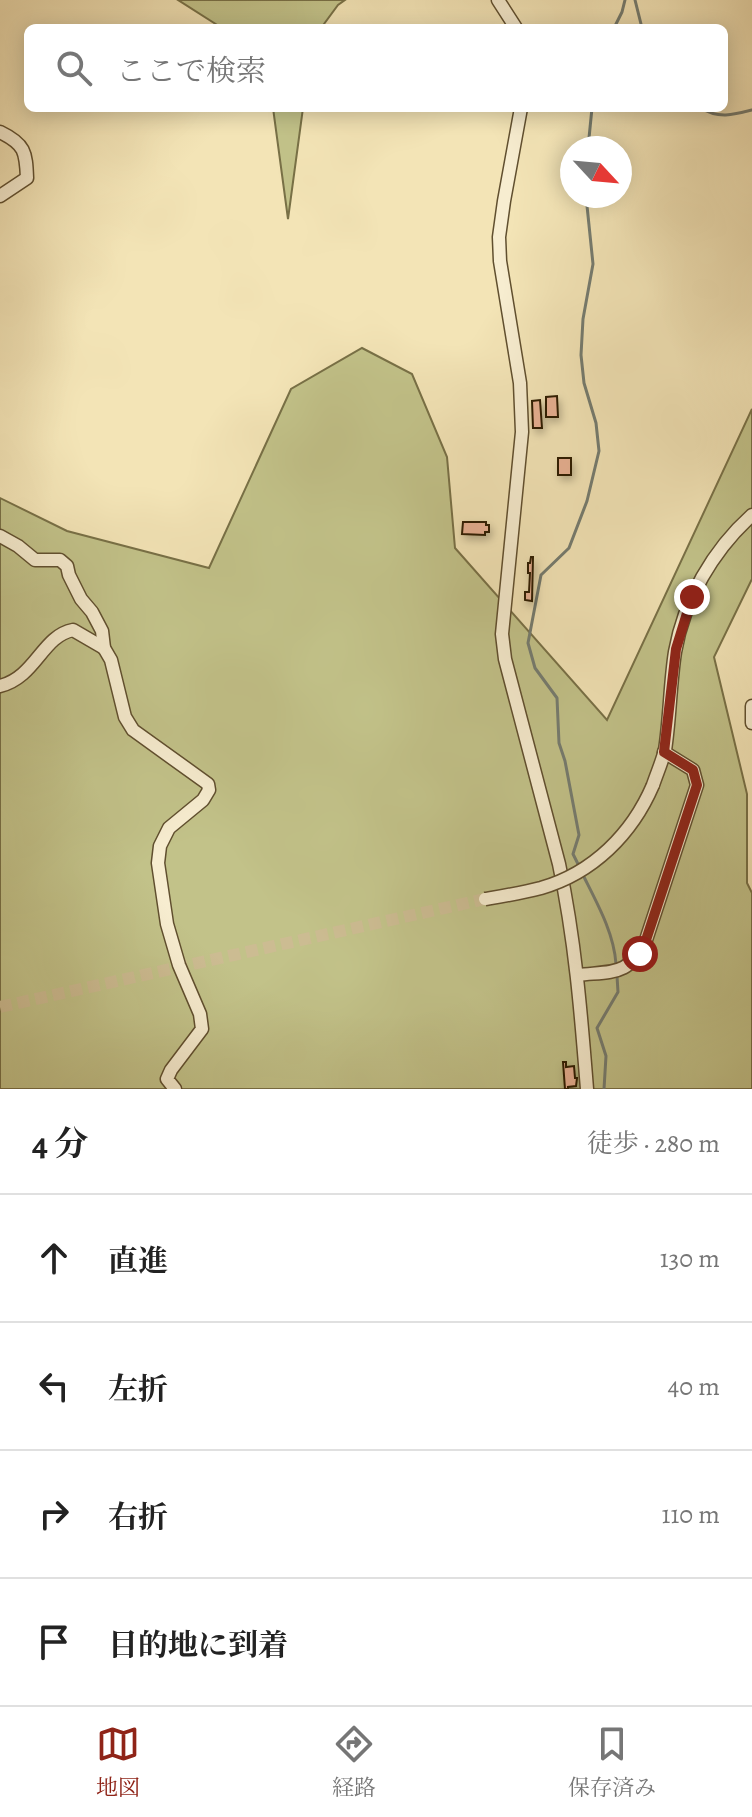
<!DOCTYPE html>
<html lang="ja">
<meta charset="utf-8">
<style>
:root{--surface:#fff;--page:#f2f2f2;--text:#222;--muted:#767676;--line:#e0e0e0;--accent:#8f2418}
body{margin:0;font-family:Alegreya,"Noto Serif JP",serif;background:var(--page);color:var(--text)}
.compass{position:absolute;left:560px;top:136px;width:72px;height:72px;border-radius:50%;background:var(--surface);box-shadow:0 4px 20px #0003;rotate:116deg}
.stop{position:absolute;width:24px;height:24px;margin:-18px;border:6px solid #8f2418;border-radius:50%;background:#fff}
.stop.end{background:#8f2418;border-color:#fff;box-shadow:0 2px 8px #0008}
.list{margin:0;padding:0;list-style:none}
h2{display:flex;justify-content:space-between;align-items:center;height:104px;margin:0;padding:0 32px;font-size:34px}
h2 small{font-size:26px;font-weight:400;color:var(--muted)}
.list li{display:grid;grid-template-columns:52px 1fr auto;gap:24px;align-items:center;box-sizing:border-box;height:128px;padding:0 32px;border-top:2px solid var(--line)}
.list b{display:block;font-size:30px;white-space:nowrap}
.list em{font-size:26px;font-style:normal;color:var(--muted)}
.icon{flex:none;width:44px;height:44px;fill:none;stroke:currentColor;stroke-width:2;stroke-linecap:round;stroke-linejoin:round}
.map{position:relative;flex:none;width:752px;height:1089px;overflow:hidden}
.search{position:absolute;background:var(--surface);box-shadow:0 4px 20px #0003;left:24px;right:24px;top:24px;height:88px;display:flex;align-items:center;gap:20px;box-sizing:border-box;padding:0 28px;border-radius:12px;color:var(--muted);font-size:30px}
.sheet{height:616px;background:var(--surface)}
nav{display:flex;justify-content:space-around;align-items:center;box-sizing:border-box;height:112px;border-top:2px solid var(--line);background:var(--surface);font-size:22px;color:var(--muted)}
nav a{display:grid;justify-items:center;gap:4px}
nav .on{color:var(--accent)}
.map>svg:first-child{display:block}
.green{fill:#c2c289;stroke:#787046;stroke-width:2}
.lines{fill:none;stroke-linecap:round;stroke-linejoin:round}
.stream{stroke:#757c70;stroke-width:3}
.building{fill:#e7b092;stroke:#2f1d02;stroke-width:2;filter:url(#shadow)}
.minor-tunnel{stroke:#ccbc92;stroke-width:12;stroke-dasharray:12 6;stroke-linecap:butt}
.minor-casing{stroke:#604f2f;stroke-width:15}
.minor{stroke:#f7edd0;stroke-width:12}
.minor-bridge-casing{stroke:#604f2f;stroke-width:15;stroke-linecap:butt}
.minor-bridge{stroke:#f7edd0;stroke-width:12}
.route{stroke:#8f2418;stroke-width:10}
</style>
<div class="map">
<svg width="752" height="1089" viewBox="0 0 752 1089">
<defs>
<filter id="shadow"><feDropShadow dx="2.5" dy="4.5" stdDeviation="4" flood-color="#0004"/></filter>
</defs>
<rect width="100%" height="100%" fill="#f3e4b6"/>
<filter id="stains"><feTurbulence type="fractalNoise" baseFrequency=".0025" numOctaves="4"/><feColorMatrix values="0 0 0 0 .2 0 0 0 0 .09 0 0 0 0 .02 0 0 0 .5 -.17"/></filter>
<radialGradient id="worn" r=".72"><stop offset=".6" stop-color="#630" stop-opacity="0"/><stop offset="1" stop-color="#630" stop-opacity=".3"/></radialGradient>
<g class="green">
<polygon points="178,0 345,0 338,5 321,28 222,28"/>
<polygon points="273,108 303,108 288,219"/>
<polygon points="362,348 412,374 447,457 455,548 607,720 752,409 752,579 714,657 747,794 747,883 752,893 752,1089 0,1089 0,498 67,531 209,568 291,389"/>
</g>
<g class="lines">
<g class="stream">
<polyline points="635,0 642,28"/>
<polyline points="614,28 622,12 625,0"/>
<path d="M701 108C718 119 733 115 752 110"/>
<polyline points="588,148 592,108"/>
<polyline points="580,868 573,854 579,835 565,761 559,743 557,698 535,668 528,643 541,575 569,548 587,501 599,451 596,423 584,383 581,355 583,319 593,264 586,196"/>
<path d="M583 875C597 903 614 933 616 964"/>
<polyline points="604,1089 606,1056 597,1028 618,992 617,976"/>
</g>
</g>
<g class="building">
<polygon points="557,396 558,417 546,417 546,397"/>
<polygon points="540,400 542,428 533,428 532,401"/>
<rect x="558" y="458" width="13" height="17"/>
<polygon points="463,522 486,522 486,525 489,525 489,532 485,532 485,535 462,534"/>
<polygon points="531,557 533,557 532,601 525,600 525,592 529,592 530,573 528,573 528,563 530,563"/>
<polygon points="563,1062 566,1062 566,1067 574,1066 575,1078 577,1078 576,1086 568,1087 568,1089 565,1089"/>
</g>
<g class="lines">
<polyline class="minor-tunnel" points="0,1007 485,899"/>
<defs>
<g id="minor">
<polyline points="498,0 516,28"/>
<path d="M521 108 504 201 499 237 500 261 520 383 522 432 502 634 505 659 559 864C575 939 581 1013 587 1089"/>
<path d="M0 132C25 144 26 152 27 178L0 196"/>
<polyline points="0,536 18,546 35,560 60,560 67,566 69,575 81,599 92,612 102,631 104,648 111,660 125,717 133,730 208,784 209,790 203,800 169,828 160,846 158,863 167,924 179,965 200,1014 202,1029 171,1070 167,1079 175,1089"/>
<path d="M0 686C36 677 42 636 73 630L104 648"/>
<polyline points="752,706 752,723"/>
<path d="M653 785C657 773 662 762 665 750 670 718 670 684 675 652 684 600 713 550 752 515"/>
<path d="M578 975C614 971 629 976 646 940L697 785 693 770 664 752"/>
</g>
</defs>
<use href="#minor" class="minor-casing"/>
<use href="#minor" class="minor"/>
<defs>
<path id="minor-bridge" d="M485 899C503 896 522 893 541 888 593 873 632 834 653 785"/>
</defs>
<use href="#minor-bridge" class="minor-bridge-casing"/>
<use href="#minor-bridge" class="minor-bridge"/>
</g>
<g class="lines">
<polyline class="route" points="640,954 646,940 697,785 693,770 664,752 676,649 692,597"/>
</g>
<rect width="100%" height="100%" filter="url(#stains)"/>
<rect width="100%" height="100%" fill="url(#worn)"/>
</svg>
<svg class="compass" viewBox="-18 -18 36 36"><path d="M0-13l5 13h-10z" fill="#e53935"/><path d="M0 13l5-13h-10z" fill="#767676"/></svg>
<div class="stop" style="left:640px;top:954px"></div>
<div class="stop end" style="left:692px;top:597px"></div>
<div class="search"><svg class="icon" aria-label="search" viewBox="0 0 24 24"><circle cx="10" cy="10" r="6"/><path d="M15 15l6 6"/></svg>ここで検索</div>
</div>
<section class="sheet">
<h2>4 分<small>徒歩 · 280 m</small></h2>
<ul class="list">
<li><svg class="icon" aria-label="ahead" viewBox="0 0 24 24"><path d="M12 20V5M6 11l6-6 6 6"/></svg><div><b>直進</b></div><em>130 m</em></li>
<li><svg class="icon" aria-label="left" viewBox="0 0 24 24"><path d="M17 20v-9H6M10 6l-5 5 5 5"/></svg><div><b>左折</b></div><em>40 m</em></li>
<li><svg class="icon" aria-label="right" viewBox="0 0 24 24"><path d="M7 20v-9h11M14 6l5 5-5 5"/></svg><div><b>右折</b></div><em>110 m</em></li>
<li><svg class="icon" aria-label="arrive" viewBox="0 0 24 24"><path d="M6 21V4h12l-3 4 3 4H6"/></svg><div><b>目的地に到着</b></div></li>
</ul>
</section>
<nav>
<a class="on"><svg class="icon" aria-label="map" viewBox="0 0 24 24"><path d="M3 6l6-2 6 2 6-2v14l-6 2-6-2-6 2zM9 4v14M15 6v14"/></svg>地図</a>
<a><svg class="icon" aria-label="directions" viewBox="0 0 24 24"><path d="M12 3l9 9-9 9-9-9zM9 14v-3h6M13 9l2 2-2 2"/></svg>経路</a>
<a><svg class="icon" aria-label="saved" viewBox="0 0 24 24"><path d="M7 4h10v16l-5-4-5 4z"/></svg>保存済み</a>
</nav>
